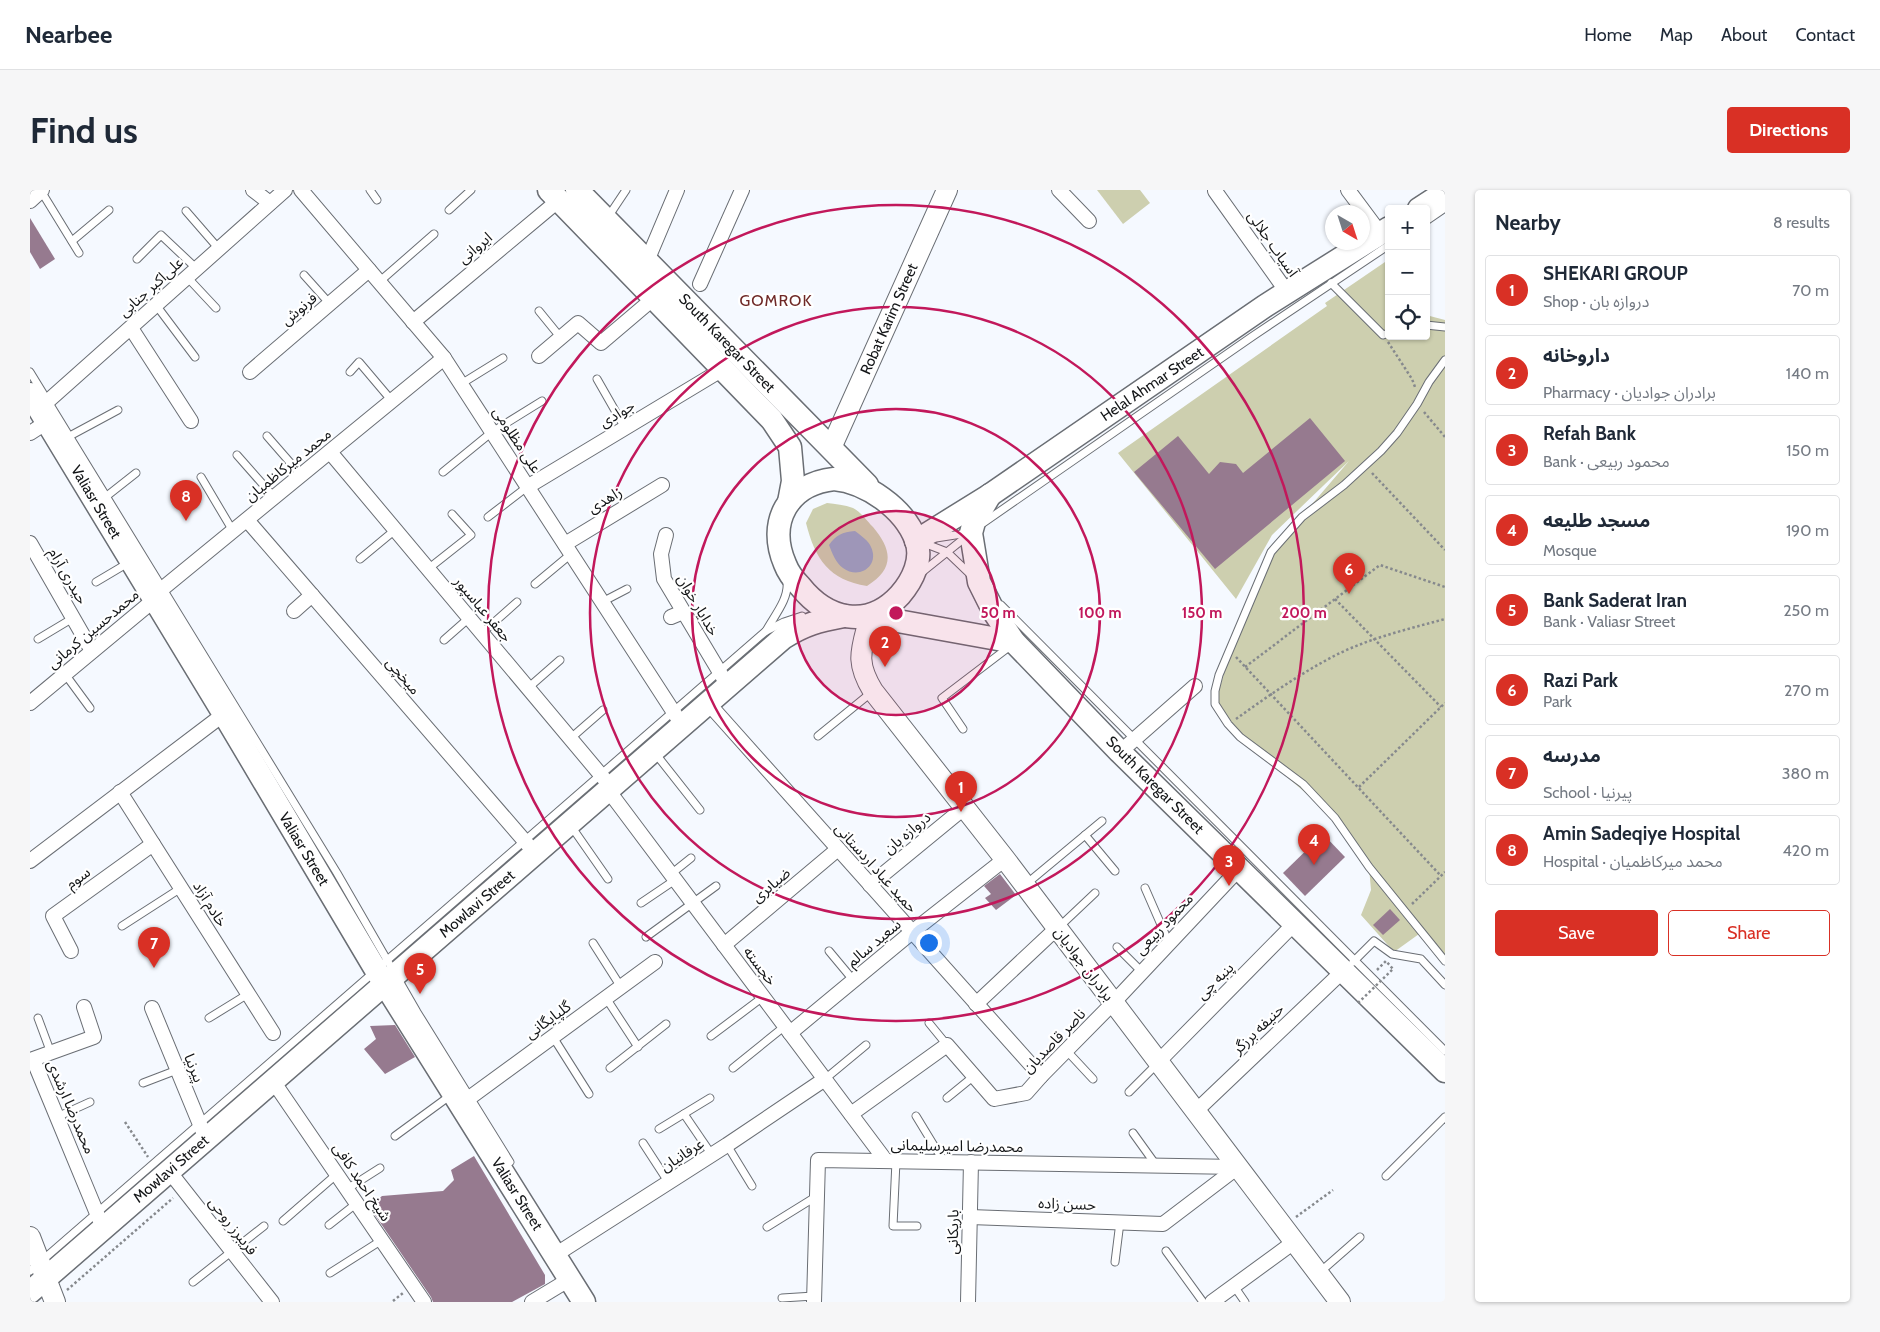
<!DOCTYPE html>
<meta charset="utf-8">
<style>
:root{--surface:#fff;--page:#f6f6f7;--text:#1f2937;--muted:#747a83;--line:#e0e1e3;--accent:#d93025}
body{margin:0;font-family:Cabin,"Noto Sans Arabic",sans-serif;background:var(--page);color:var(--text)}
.controls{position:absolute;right:15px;top:15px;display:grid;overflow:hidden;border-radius:5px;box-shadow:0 1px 4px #0004}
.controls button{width:45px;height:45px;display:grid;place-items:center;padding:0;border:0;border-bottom:1px solid var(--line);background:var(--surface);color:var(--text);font:25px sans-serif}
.compass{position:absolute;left:1295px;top:15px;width:45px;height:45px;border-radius:50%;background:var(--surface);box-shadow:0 1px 4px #0004;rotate:141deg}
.you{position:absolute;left:898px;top:752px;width:18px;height:18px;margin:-12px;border:4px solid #fff;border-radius:50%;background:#1a73e8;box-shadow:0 0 0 8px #1a73e833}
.badge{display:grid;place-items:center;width:32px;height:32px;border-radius:50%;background:var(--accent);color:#fff;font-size:16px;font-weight:700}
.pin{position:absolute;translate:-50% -41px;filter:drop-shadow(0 1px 2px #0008)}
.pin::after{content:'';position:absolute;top:26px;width:18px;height:15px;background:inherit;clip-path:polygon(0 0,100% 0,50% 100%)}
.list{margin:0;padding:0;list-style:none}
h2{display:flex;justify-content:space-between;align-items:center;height:65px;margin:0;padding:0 20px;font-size:21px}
h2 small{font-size:16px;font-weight:400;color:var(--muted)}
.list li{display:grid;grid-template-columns:32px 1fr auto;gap:15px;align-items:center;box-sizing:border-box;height:70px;margin:0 10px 10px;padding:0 10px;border:1px solid var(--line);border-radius:5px}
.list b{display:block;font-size:19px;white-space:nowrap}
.list p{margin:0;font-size:16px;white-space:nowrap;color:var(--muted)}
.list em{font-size:16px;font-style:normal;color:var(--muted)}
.actions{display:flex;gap:10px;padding:15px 20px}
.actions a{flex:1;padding:11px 0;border:1px solid var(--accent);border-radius:5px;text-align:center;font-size:18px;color:var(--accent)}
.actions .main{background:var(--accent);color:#fff}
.icon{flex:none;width:28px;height:28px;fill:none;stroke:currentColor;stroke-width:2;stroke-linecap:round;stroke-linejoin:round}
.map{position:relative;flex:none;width:1415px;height:1112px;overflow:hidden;border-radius:5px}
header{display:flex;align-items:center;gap:30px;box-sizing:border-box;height:70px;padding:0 25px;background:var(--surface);border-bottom:1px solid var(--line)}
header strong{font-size:24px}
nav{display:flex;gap:28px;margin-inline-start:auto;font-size:18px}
.intro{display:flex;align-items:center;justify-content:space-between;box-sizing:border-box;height:120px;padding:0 30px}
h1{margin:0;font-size:35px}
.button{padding:12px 22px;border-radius:5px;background:var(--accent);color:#fff;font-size:18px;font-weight:700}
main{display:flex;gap:30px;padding:0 30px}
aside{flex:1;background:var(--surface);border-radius:5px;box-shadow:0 1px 4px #0004}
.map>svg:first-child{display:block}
.green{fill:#cdcfaf}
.water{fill:#99a8c5}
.building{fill:#967a8f}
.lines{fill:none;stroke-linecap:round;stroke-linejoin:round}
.lane-casing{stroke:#6a6e74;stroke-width:9}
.street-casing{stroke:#6a6e74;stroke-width:16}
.secondary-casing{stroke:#6a6e74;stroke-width:22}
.primary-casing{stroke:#6a6e74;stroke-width:25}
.path{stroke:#86898d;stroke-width:2.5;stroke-dasharray:2.5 2.5;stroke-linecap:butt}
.lane{stroke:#fff;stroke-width:7}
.street{stroke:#fff;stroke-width:14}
.secondary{stroke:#fff;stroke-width:20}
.primary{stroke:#fff;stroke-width:22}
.path-bridge{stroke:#86898d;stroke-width:2.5;stroke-dasharray:2.5 2.5;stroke-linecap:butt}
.ring{fill:none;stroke:#c2185b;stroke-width:2.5}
.labels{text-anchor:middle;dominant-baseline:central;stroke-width:4.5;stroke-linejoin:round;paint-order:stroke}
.street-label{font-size:15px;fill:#131517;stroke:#fff}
.neighbourhood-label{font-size:16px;letter-spacing:1px;fill:#6f2927;stroke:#fff}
.centre{fill:#c2185b;stroke:#fff;stroke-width:2.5}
.ring-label{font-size:15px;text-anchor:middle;font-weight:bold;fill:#c2185b;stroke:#fff;stroke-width:4.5;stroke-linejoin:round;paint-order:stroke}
</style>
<header>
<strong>Nearbee</strong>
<nav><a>Home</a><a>Map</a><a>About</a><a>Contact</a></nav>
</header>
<div class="intro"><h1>Find us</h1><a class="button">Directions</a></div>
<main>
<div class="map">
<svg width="1415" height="1112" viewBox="0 0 1415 1112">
<rect width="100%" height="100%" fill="#f5f9ff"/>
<g class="green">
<polygon points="1067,0 1110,0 1120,13 1093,34"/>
<polygon points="1355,72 1359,77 1359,146 1396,146 1396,125 1415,130 1415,771 1389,744 1364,762 1331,725 1341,700 1339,677 1305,628 1210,547 1185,514 1205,446 1241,362 1319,271 1242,345 1206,409 1088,263 1297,116 1295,113"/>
<path d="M797 313C805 314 815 315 823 318 831 322 837 331 843 337 863 361 864 379 837 396 799 390 785 369 776 333L783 319Z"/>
</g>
<path class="water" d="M825 341C830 345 839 351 841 357 850 376 829 390 813 378 806 373 802 363 799 355 806 345 812 342 825 341Z"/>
<g class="building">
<polygon points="0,28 25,69 10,79 0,62"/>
<polygon points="1280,228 1315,271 1185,379 1104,282 1148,246 1179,284 1190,272 1206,274 1213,283"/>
<polygon points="1293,644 1315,667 1275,706 1253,683"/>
<polygon points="970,684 986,705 966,720 955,708 961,704 954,696"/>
<polygon points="1360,719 1370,730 1353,745 1343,735"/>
<polygon points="365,835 385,867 355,884 334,859 346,849 340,836"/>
<polygon points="444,966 515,1085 515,1094 482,1112 403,1112 401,1107 345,1025 346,1011 352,1006 413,1001 424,990 421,980"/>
</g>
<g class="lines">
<defs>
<g id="lane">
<polyline points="340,0 347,10"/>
<polyline points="11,1 49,63"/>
<polyline points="419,20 441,0"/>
<polyline points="156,21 189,59"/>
<polyline points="578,27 596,0"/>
<polyline points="1396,31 1415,18"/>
<polyline points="42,51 79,20"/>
<polyline points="107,69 131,45 167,79"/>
<polyline points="274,85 300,114"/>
<polyline points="157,87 186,118"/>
<polyline points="349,92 404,44"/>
<polyline points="1301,93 1353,145 1359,143"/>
<polyline points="126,115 165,167"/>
<polyline points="509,121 531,148"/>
<polyline points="1396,135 1415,137"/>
<polyline points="1415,170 1399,192 1387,214 1367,243 1351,261 1314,295 1272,327 1241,362 1189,485 1185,501 1185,514 1198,534 1210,547 1273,594 1305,628 1339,677 1415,771"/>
<polyline points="0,182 307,683 387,822 480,972"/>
<polyline points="320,182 329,172 362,211"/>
<polyline points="567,189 595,238"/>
<polyline points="431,194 473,168"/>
<polyline points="237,246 271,285"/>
<polyline points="36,248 88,220"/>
<polyline points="207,265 244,307"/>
<polyline points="413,282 462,242 512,211"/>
<polyline points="171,287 203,341"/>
<polyline points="73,309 106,283"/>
<polyline points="458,327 497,297"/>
<polyline points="953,333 1223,146 1359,55"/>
<polyline points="906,348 938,343"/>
<polyline points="891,352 917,362 942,386"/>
<polyline points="330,369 365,340"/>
<polyline points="398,379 441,345 422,324"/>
<polyline points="891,383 937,346"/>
<polyline points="66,392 98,373"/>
<polyline points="505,394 541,364"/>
<polyline points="572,412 597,399"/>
<polyline points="971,415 1415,861"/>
<path d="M736 441C744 426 759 409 757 392"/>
<polyline points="452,443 487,412"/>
<polyline points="8,449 43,428"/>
<polyline points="414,450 439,428"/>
<polyline points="35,484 60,518"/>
<polyline points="498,498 530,470"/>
<polyline points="933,539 912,508 979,457"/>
<polyline points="788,546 842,502"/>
<polyline points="541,548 573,520"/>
<polyline points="625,563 670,620"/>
<polyline points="541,636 578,689"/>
<polyline points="1055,645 1085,681"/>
<polyline points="641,684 661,668"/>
<polyline points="995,695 1072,631"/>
<polyline points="1115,698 1139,753"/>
<polyline points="611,713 645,690"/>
<polyline points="92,736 151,698"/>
<polyline points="1029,737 1065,703"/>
<polyline points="616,747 686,696"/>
<polyline points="563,753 591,797"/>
<polyline points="1087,757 1112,782"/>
<polyline points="799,761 824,791"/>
<polyline points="355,772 736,441 754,432 772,426"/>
<polyline points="1323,772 1344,751 1362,764 1391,769 1415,795"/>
<polyline points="576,808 608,857"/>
<polyline points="8,828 21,863"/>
<polyline points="179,828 218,804"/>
<polyline points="899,833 917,855"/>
<polyline points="681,846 733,807"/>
<polyline points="523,847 559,904"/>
<polyline points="1036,860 1063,889"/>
<polyline points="580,878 636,834"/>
<polyline points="703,878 755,836"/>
<polyline points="795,889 836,855"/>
<polyline points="113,893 147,880"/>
<polyline points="1099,902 1127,874"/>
<polyline points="917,908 944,886"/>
<polyline points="654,924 682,965"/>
<polyline points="886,926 914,972"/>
<polyline points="27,927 60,912"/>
<polyline points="629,939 680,908"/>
<polyline points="1103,943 1126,975"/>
<polyline points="365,946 421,905"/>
<polyline points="613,953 639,993"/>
<polyline points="697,955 722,996"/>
<polyline points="866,971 863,1036 887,1036"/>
<polyline points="1356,986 1415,927"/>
<polyline points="317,999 350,978"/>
<polyline points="253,1031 307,984"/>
<polyline points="299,1035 327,1013"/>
<polyline points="737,1037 787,1006"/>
<polyline points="1136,1061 1173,1112"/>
<polyline points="1085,1072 1090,1032"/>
<polyline points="0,1081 343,783"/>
<polyline points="300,1083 352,1050"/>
<polyline points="1289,1083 1330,1047"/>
<polyline points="163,1092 234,1036"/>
<polyline points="1204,1096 1215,1112"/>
<polyline points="752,1108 784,1106"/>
</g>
<g id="street">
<polyline points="223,0 240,13"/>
<polyline points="271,0 414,168 652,535"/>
<polyline points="1029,0 1059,31"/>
<polyline points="1318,0 1350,43"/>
<polyline points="1185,1 1257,102"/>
<polyline points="0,11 12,0"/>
<polyline points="617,71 647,0"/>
<polyline points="670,94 712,0"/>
<polyline points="383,132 529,10"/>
<polyline points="101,138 161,231"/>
<polyline points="509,166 548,133 571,153 624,108"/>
<polyline points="220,182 339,80"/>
<polyline points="9,219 255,0"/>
<polyline points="0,243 17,232"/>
<polyline points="300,262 581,597"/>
<polyline points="497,297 693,179"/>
<polyline points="217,330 505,663"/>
<polyline points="636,345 631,364 634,389 698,496"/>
<polyline points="0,353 62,461"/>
<polyline points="535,354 632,295"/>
<polyline points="264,421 282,405"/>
<polyline points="641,427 653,422"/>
<polyline points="0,513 124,410 132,399 414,168"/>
<polyline points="678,513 1011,886"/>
<polyline points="1090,562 1165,496"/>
<polyline points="578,600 856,971"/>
<polyline points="90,602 243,843"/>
<polyline points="0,671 194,524"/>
<polyline points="840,695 935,617"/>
<polyline points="694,755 808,659"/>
<polyline points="41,761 23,726 123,654"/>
<polyline points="946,814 1027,738"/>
<polyline points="54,817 64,847 3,869 73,1038"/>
<polyline points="122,818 176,949"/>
<polyline points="760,843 882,742 975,669"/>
<polyline points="1129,871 1265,733"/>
<polyline points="243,891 394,1112"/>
<polyline points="431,914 625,772"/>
<polyline points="1166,921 1313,781"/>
<polyline points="821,924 917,855 964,909 996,903 1011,886 1084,812 1209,679"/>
<polyline points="139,981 242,1112"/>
<polyline points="940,1027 1133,1034 1208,977"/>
<polyline points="525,1065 697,955 795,889"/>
<polyline points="502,1112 540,1089"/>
<polyline points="784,1112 788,970 1208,977"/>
<polyline points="938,1112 941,972"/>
<polyline points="1182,1112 1264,1052"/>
</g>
<g id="secondary">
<polyline points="801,258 917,0"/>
<path d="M840 426C832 459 824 470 843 501L975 669 1310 1112"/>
<polyline points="0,1047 25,1112"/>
</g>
<g id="primary">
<polyline points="519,0 742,230 760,257 763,291 759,312"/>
<polyline points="547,0 837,295"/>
<polyline points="1389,19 1415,2"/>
<polyline points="0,204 194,524 346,780 554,1112"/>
<path d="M804 289C836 292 874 318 886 350 893 369 883 390 870 405 838 440 797 430 770 396 764 390 758 382 755 374 737 332 758 294 804 289Z"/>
<polyline points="960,305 944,332 941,343 949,392 964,422 984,452 1090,562 1415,881"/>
<polyline points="886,351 960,305 1235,116 1359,38"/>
<polyline points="840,426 984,452"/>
<path d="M0 1102 753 448C775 434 788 431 814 426"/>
</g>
</defs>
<use href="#lane" class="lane-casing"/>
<use href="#street" class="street-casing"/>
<use href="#secondary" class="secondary-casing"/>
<use href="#primary" class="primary-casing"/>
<g class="path">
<polyline points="1358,152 1382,189 1385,197"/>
<polyline points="1394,222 1415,247"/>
<polyline points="1342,283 1415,360"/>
<polyline points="1305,409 1411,517"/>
<polyline points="1206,467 1411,686"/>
<polyline points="1215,477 1350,375 1415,397"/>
<path d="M1206 529C1238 506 1271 483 1306 465 1340 448 1378 439 1415 429"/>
<polyline points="1329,597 1415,513"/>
<polyline points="1382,714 1415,682"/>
<polyline points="1347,780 1356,771 1363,779"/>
<polyline points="95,932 118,967"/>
<polyline points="1266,1027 1303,1000"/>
<polyline points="37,1100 143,1008"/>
<polyline points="363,1111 373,1103"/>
</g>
<use href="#lane" class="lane"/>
<use href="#street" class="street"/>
<use href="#secondary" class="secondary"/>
<use href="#primary" class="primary"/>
<polyline class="path-bridge" points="1328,813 1363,779"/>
</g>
<circle cx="866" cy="423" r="102" fill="#c2185b" fill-opacity=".12"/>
<g class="ring">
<circle cx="866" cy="423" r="102"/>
<circle cx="866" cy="423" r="204"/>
<circle cx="866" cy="423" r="306"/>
<circle cx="866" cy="423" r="408"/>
</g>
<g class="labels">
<g class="street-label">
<text transform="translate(1243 54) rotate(55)">آسیاب جلالی</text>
<text transform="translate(445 58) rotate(-40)">ایروانی</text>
<text transform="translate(121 97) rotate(-42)">علی‌اکبر جنابی</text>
<text transform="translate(269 119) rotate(-40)">فرنوش</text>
<text transform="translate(859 129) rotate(-66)">Robat Karim Street</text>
<text transform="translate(697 153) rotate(46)">South Karegar Street</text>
<text transform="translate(1122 194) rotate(-34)">Helal Ahmar Street</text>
<text transform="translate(587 224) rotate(-31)">جوادی</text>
<text transform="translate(487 250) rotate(57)">علی مظلومی</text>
<text transform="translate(258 275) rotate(-39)">محمد میرکاظمیان</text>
<text transform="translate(575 310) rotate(-31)">زاهدی</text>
<text transform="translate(66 312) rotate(59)">Valiasr Street</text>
<text transform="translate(38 386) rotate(60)">حیدری آرام</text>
<text transform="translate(668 415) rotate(60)">خدایار خوان</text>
<text transform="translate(453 419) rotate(50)">جعفر عباسپور</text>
<text transform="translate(63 439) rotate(-40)">محمدحسین کرمانی</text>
<text transform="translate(373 486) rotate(49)">میخچی</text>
<text transform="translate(1125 595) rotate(45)">South Karegar Street</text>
<text transform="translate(877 643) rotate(-40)">دروازه بان</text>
<text transform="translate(274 659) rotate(59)">Valiasr Street</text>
<text transform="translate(846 678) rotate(48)">حمید عباد اردستانی</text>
<text transform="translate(48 688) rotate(-36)">سوم</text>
<text transform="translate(741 695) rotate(-40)">ضیابری</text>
<text transform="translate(180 714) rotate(58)">خادم آزاد</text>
<text transform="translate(447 714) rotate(-41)">Mowlavi Street</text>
<text transform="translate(1134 734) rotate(-47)">محمود ربیعی</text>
<text transform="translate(844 753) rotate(-40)">سعید سالم</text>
<text transform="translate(1054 774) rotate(53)">برادران جوادیان</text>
<text transform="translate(730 776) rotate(53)">خجسته</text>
<text transform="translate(1185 791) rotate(-45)">پنبه چی</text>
<text transform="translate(518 830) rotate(-36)">گلپایگانی</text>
<text transform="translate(1228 839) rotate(-44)">حنیفه برزگر</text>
<text transform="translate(1024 851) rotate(-46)">ناصر قاصدیان</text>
<text transform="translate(164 878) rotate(68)">پیرنیا</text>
<text transform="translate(41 917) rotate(67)">محمدرضا ارشدی</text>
<text transform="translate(927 956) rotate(1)">محمدرضا امیرسلیمانی</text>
<text transform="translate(652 965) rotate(-33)">عرفانیان</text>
<text transform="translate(141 979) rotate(-41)">Mowlavi Street</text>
<text transform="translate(332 992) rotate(56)">شیخ احمد کافی</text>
<text transform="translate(487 1004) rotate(58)">Valiasr Street</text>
<text transform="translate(1037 1014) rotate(2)">حسن زاده</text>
<text transform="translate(203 1036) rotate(52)">فریبرز روحی</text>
<text transform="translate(923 1042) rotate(-89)">باریکانی</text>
</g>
<g class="neighbourhood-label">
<text x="746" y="110">GOMROK</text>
</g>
</g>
<circle cx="866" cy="423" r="8" class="centre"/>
<g class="ring-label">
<text x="968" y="428">50 m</text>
<text x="1070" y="428">100 m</text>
<text x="1172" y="428">150 m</text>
<text x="1274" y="428">200 m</text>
</g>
</svg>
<div class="controls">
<button>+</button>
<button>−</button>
<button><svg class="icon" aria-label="locate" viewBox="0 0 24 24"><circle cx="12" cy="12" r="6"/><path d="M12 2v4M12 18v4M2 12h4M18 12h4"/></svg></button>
</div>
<svg class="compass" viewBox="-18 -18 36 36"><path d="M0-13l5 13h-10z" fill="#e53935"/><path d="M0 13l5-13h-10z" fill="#747a83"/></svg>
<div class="you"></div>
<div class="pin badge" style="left:931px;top:622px">1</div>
<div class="pin badge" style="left:855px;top:477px">2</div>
<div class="pin badge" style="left:1199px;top:696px">3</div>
<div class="pin badge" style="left:1284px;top:675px">4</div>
<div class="pin badge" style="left:390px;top:804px">5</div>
<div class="pin badge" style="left:1319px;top:404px">6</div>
<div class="pin badge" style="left:124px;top:778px">7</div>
<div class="pin badge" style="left:156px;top:331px">8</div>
</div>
<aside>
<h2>Nearby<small>8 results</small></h2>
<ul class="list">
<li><span class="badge">1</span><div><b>SHEKARI GROUP</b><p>Shop · دروازه بان</p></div><em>70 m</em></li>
<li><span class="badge">2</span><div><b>داروخانه</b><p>Pharmacy · برادران جوادیان</p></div><em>140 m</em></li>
<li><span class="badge">3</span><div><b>Refah Bank</b><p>Bank · محمود ربیعی</p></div><em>150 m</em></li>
<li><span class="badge">4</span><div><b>مسجد طلیعه</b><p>Mosque</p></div><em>190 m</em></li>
<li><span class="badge">5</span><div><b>Bank Saderat Iran</b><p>Bank · Valiasr Street</p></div><em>250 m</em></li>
<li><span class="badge">6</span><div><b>Razi Park</b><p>Park</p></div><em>270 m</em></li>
<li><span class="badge">7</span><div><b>مدرسه</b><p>School · پیرنیا</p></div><em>380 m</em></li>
<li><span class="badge">8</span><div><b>Amin Sadeqiye Hospital</b><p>Hospital · محمد میرکاظمیان</p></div><em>420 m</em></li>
</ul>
<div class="actions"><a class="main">Save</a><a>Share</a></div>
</aside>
</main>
